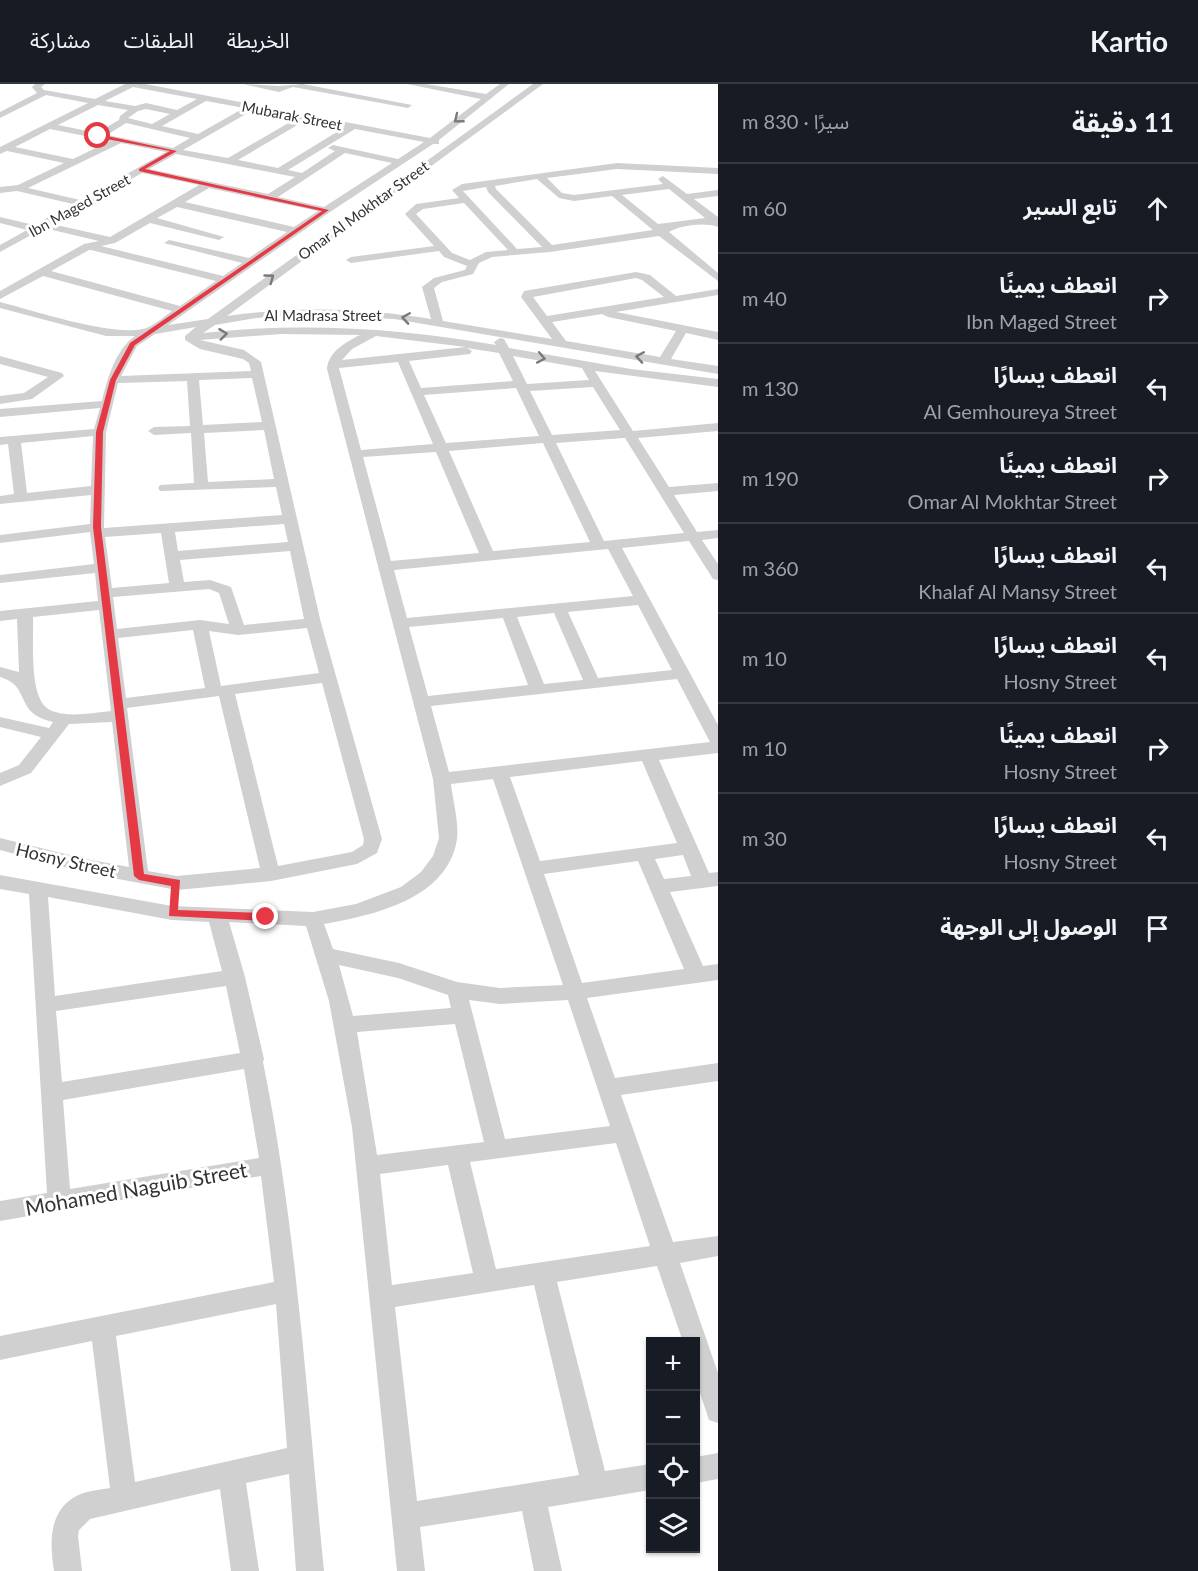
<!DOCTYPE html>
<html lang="ar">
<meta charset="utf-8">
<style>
:root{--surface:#171b24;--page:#20242c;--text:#f1f3f6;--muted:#9ea1a6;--line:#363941}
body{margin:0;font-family:Lato,"Noto Sans Arabic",sans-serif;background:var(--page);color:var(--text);direction:rtl}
.controls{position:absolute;right:18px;bottom:18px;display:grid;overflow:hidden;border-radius:0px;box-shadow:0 2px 4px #0004}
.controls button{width:54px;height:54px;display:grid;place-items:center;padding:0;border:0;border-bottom:2px solid var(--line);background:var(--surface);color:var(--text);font:30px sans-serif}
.stop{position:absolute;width:18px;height:18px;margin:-14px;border:4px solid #e63946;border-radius:50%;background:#fff}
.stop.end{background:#e63946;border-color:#fff;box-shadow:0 2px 6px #0008}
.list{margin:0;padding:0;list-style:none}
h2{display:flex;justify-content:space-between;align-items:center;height:78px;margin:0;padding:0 24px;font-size:26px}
h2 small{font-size:20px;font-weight:400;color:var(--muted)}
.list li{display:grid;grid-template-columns:39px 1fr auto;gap:18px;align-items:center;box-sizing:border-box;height:90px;padding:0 24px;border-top:2px solid var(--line)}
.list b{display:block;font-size:22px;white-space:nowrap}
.list p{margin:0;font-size:20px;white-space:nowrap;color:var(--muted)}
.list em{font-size:20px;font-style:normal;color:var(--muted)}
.icon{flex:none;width:33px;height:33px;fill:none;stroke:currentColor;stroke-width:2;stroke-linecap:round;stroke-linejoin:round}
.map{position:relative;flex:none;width:718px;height:1487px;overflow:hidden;direction:ltr}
header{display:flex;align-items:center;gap:36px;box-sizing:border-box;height:84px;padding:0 30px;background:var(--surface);border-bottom:2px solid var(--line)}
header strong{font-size:28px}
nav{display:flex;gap:33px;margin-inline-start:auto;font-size:21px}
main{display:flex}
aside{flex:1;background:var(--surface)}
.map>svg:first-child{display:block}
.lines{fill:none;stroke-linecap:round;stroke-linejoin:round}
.street{fill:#d0d0d0;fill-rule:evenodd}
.oneway{stroke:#7a7a7a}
.route{fill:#e63946}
.labels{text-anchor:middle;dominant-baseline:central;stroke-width:6;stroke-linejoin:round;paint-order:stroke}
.far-street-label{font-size:15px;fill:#333;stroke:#fff}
.street-label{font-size:18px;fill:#333;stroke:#fff}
.near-street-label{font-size:21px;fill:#333;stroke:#fff}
</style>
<header>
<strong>Kartio</strong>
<nav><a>الخريطة</a><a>الطبقات</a><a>مشاركة</a></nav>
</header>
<main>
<aside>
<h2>11 دقيقة<small>سيرًا · 830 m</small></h2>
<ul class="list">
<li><svg class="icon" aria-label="ahead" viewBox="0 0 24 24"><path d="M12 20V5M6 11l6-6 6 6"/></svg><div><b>تابع السير</b></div><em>60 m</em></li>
<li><svg class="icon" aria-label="right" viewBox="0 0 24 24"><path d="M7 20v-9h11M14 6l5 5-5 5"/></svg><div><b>انعطف يمينًا</b><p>Ibn Maged Street</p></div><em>40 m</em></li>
<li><svg class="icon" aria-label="left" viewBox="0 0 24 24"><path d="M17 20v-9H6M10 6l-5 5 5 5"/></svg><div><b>انعطف يسارًا</b><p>Al Gemhoureya Street</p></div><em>130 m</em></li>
<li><svg class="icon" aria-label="right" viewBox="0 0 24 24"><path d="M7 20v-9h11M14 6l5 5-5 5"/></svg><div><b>انعطف يمينًا</b><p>Omar Al Mokhtar Street</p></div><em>190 m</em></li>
<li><svg class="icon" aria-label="left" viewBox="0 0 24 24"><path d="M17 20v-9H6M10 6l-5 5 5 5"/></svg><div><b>انعطف يسارًا</b><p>Khalaf Al Mansy Street</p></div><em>360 m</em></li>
<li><svg class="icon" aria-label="left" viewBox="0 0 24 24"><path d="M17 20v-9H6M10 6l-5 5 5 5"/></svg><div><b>انعطف يسارًا</b><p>Hosny Street</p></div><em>10 m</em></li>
<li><svg class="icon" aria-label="right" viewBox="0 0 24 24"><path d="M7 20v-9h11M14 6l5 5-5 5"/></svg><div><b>انعطف يمينًا</b><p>Hosny Street</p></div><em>10 m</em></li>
<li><svg class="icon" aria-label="left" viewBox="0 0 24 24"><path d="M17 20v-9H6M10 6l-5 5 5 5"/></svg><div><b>انعطف يسارًا</b><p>Hosny Street</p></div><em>30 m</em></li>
<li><svg class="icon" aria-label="arrive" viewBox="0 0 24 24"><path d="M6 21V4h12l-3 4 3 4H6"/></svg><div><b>الوصول إلى الوجهة</b></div></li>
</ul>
</aside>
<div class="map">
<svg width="718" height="1487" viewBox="0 0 718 1487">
<rect width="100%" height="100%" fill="#fff"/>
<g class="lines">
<g class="street">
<path d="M35 0H45L41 3 44 6 95 15 125 0H145L430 54 481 15 407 0H426L486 10 500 0H509L439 56V60H433L330 128 168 241 208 235 533 0H543L227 232C295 222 364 224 431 235L422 203 434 194 465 186 467 182 444 173 439 167 351 179 346 176 351 173 434 162 405 130 416 120 459 114 452 106 462 100 617 79 718 84V90L617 85 547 94 562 109 574 111 663 100 658 95 663 92 687 110 718 106V112L694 115 718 133V143C704 138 682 141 669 148L718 189V197L659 152 550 168 492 173 479 179 473 190 442 198 434 204 443 237 552 255 521 213 524 207 636 188 650 191 676 212 718 205V211L616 228 718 248V256L686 249 671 275 718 282V290L394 235 302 231 256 234 215 241 203 249C304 238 396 244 496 261L494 258 500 254 504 255 509 264 631 285 718 295V303L595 287 633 347 718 339V347L638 354 669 403 718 399V407L674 411 697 448 718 446V454L702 456 718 480V496L713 495 689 457 622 464 718 641V669L659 676 709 789 718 788V802L670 808 703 882 718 880V896L587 914 615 994 718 979V997L621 1011 673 1158 718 1152V1172L680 1179 718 1289V1339L709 1336 696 1297V1258H683L657 1182 557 1198 605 1387 650 1380V1406L548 1423 562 1487H534L522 1427 420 1443 425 1487H397L352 1043 329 917 306 842 229 838 245 893 264 975 263 978C297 1146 307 1316 324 1487H296L289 1390 246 1399 259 1487H231L220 1405 90 1435 79 1446 78 1452 82 1487H54C50 1461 48 1430 73 1414 83 1407 98 1406 110 1404L92 1257 0 1276V1252L274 1198 261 1092 0 1137V1117L47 1109 29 810 0 805V791L172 822 313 828 356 820 401 803 421 788 433 772 439 754 433 695 327 285C328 268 346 258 360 251L281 250 200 256 244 266 261 278 321 539 382 755 377 769 357 780 271 797 177 806 86 789 0 766V754L86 775 129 783 112 638 69 640 31 689 0 702V689L19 681 41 653 0 643V633L49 644 53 638C13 629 32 602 0 593V583L19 588 17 535 0 537V527L98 517 95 489 0 499V491L94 480 90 448 0 459V451L90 440 91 411 0 420V412L14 410 8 360 0 361V353L94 345 100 324 0 333V325L102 317C107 295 116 265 135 252H106L0 224V218C32 226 121 256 149 243 157 239 165 232 172 227L43 192 0 215V207L84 160 99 157 44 144 0 168V161L27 146 0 139V133L34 141 73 120 17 107 0 109V103L18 101 64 79 7 67 0 70V63L88 19 46 11 0 34V28L37 9 32 3ZM133 3 197 15 177 26 146 19 135 22 105 17ZM206 17 244 24 198 50 162 42ZM98 21 128 26 120 32 119 36 97 49 58 41ZM146 25 170 30 152 40 128 34 138 27ZM253 26 297 34 228 74 183 66ZM306 36 345 43 278 84 238 76ZM126 39 190 54 173 64 107 51ZM50 45 110 57 73 75 15 63ZM355 45 424 58 398 75 333 61 328 64 335 67 302 89 288 86ZM121 59 166 68 80 116 28 104ZM345 69 392 79 324 123 278 113ZM176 70 295 93 268 110 149 85ZM142 89 199 101 110 153 52 140ZM537 95 559 114 574 117 612 112 653 146 552 161 496 105 495 102ZM486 103 488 108 542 163 517 165 463 107ZM209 104 318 127 294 143 185 118ZM669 105 705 134 658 140 622 111ZM464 119 508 166 486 168 470 176 452 169 416 130 423 125ZM177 123 287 148 249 174 169 156 164 159 242 179 223 192 101 162 115 159 150 139 219 156 224 153 157 134ZM89 166H91L216 197 180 222 51 187ZM636 194 642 196 664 213 547 232 533 213ZM602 230 608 233 676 247 660 273 566 257 552 238ZM196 243 185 252V256L200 265 243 275 249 279 251 287 121 292 137 262 155 250ZM376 252 466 263 342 276 352 265ZM467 264 499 269 513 297 421 304 409 277 470 270 472 267ZM513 272 582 284 589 296 527 300ZM398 278 433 360 361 366 339 284ZM252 294 262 338 203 341 199 296ZM187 297 190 342 154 343 148 347 154 351 191 349 194 399 160 401 158 404 160 407 276 403 282 431 104 444 106 348 118 299ZM593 303 620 346 552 351 530 307ZM516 304 539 352 446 359 424 311ZM264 346 274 395 208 398 204 349ZM93 352 91 402 27 409 21 359ZM624 354H625L684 449 604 457 556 359ZM543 359 590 458 493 467 449 367ZM436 368 479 469 391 477 363 373ZM284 440 288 458 178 467 175 448ZM161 449 169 499 112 504 105 453ZM608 465 633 512 407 534 394 486ZM290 467 304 535 244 541 231 503 210 496 184 498 180 476ZM209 505 219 509 229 540 200 536 117 545 113 513ZM638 521 672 586 598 594 568 528ZM99 526 111 627C93 629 66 634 50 626 28 616 34 556 33 533ZM554 529 583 596 544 600 517 533ZM503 534 528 601 428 612 409 543ZM307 544 319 589 221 602 209 547 238 551ZM193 546 205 604 126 614 118 554ZM677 595 710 658 449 688 431 622ZM322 599 364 755 363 761 352 768 278 782 235 610ZM219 612 260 784 177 792 148 787 127 624ZM642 677 677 759 540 777 510 693ZM493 695 563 901 500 904 457 898 399 879 333 865 324 840C374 831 448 815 457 755 459 739 453 717 451 700ZM683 771 691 792 664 795 655 775ZM638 777 684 885 582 899 544 790ZM48 813 172 836 209 838 222 887 55 912ZM339 881 398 894 448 911 451 924 353 932ZM226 902 240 969 62 998 56 927ZM469 916 500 920 568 916 610 1042 505 1055ZM455 940 484 1058 377 1071 357 948ZM244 985 259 1074 70 1105 63 1016ZM616 1059 650 1162 496 1185 470 1078ZM448 1081 473 1189 392 1201 380 1090ZM534 1201 579 1391 417 1417 395 1223ZM276 1220 287 1364 135 1398 116 1252Z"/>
<polygon points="243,0 279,2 303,0 412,21 408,24 293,3 279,8"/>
<polygon points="0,272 62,289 64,292 32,315 0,320 0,312 24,309 48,293 0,280"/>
<polygon points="718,1369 718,1395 696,1399 696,1373"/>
</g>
</g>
<defs><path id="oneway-chevron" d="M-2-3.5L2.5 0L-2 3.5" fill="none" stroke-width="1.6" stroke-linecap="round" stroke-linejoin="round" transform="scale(1.5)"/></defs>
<g class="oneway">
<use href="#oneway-chevron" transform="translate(458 35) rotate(141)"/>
<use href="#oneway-chevron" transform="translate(270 194) rotate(-36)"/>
<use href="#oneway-chevron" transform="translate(406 234) rotate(-171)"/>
<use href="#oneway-chevron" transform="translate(223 250) rotate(-7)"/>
<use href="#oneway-chevron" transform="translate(640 273) rotate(-171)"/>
<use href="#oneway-chevron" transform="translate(541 274) rotate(11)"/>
</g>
<polygon class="route" points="98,50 177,67 145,85 329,126 135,261 116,296 103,348 101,443 144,790 180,796 178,826 266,829 271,833 266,837 169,832 171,802 139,796 134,792 93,443 96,348 110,296 130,259 322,127 139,87 139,85 170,67 96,53"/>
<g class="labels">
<g class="far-street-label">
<text transform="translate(292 31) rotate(11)">Mubarak Street</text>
<text transform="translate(79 121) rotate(-29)">Ibn Maged Street</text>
<text transform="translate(363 126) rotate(-36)">Omar Al Mokhtar Street</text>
<text x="323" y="231">Al Madrasa Street</text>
</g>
<g class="street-label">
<text transform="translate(66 776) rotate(13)">Hosny Street</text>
</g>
<g class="near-street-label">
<text transform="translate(136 1104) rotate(-10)">Mohamed Naguib Street</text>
</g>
</g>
</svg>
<div class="controls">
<button>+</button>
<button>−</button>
<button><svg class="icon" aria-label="locate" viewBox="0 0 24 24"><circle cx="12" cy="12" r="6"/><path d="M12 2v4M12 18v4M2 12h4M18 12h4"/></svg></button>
<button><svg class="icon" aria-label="layers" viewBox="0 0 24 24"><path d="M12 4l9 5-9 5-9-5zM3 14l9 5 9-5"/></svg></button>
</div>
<div class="stop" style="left:98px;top:52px"></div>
<div class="stop end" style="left:266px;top:833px"></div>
</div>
</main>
